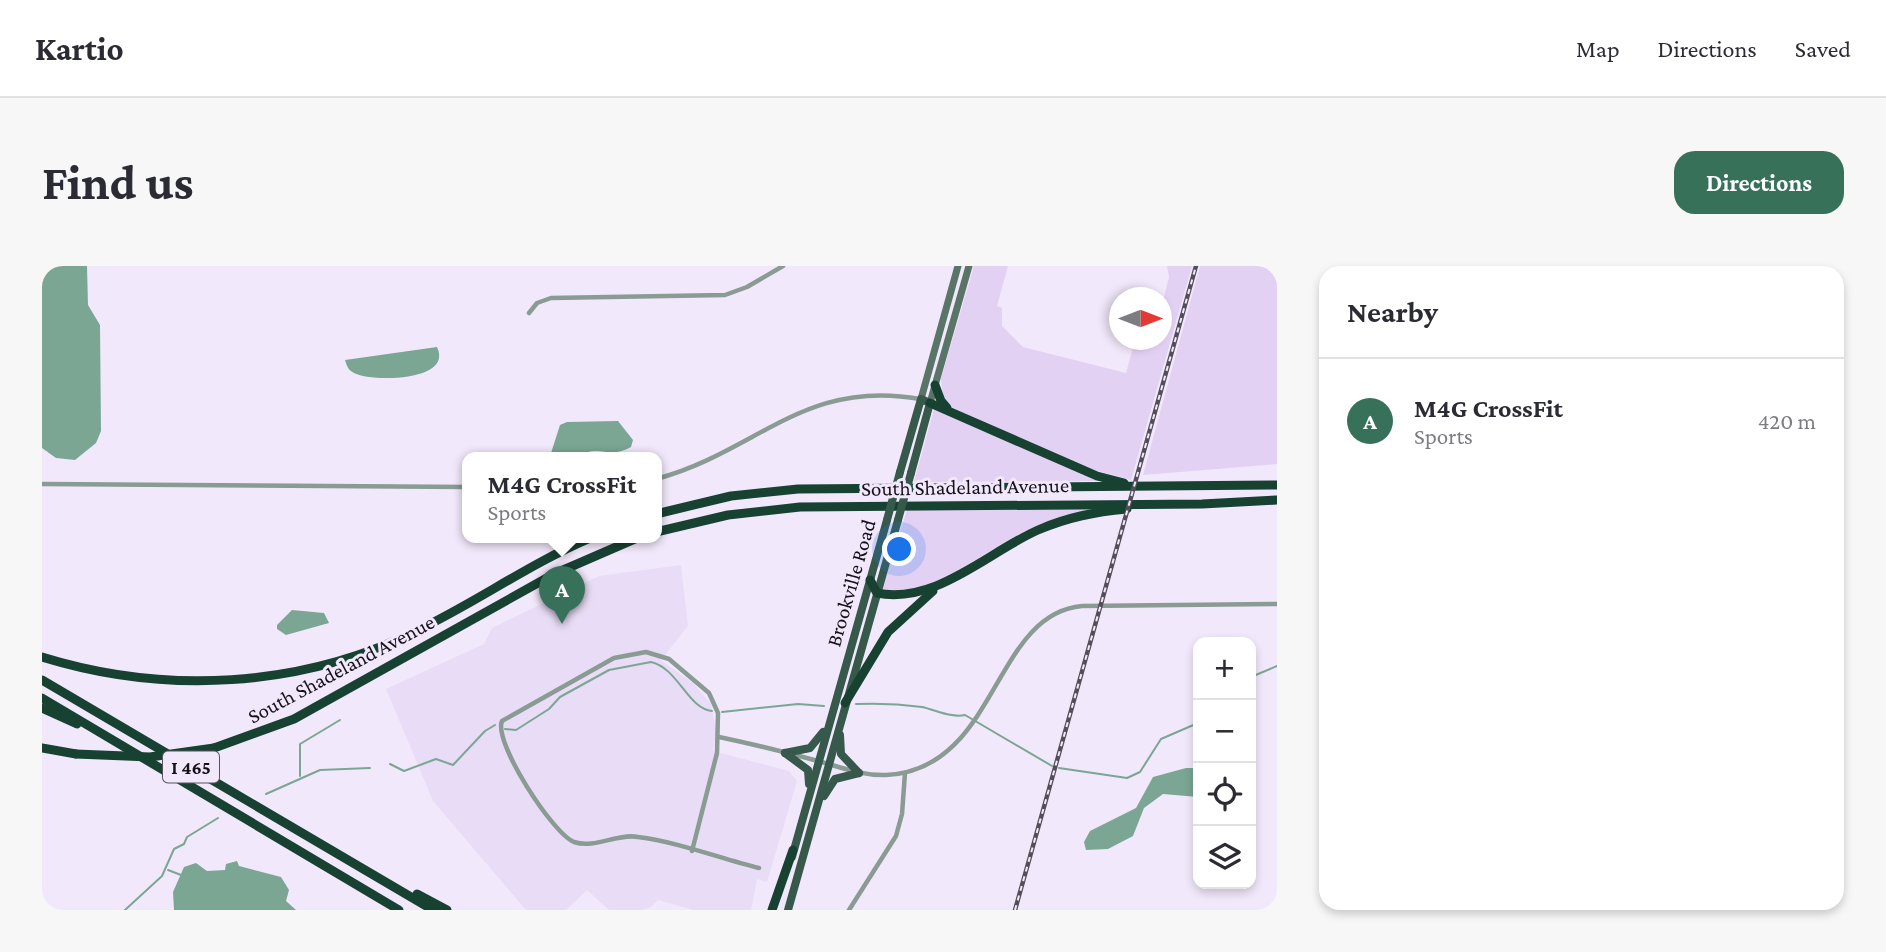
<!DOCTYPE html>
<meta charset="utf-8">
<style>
:root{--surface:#fff;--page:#f7f7f7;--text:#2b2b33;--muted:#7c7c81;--line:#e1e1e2;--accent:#37715a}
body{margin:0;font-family:"Crimson Pro",serif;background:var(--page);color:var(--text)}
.controls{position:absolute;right:21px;bottom:21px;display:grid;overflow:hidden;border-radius:14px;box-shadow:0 4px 10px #0003}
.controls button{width:63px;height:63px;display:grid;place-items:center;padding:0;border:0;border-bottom:2px solid var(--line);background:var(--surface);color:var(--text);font:35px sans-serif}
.compass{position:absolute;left:1067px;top:21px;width:63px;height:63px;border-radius:50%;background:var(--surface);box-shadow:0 4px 10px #0003;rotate:90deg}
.you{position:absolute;left:858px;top:284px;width:24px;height:24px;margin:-18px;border:5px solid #fff;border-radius:50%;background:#1a73e8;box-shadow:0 0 0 10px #1a73e833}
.badge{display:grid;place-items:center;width:46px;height:46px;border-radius:50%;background:var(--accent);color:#fff;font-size:23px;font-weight:700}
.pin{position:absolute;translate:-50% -58px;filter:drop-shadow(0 2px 4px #0008)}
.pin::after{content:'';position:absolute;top:37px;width:24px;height:21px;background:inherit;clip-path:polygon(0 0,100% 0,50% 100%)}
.popup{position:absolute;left:420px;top:186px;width:200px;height:91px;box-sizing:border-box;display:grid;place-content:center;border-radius:14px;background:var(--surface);filter:drop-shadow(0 2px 5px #0005);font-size:23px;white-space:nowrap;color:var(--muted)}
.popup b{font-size:26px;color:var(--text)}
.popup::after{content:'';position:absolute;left:50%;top:100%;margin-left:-14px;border:14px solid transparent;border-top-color:var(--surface)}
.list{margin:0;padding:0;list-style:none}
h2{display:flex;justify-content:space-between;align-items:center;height:91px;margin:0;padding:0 28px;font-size:30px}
h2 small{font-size:23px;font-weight:400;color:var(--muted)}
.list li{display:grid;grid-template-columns:46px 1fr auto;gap:21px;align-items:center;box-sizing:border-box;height:126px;padding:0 28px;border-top:2px solid var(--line)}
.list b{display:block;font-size:26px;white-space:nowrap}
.list p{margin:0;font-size:23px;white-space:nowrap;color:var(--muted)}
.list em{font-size:23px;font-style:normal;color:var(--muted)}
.icon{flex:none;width:38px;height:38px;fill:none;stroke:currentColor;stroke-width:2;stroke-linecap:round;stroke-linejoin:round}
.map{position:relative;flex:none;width:1235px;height:644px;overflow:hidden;border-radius:21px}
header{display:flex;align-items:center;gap:42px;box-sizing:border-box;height:98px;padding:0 35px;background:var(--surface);border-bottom:2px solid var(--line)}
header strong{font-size:33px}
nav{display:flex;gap:38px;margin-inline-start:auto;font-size:24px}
.intro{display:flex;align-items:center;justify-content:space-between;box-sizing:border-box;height:168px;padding:0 42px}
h1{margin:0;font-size:49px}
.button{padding:18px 32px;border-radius:21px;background:var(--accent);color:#fff;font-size:24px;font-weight:700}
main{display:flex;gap:42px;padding:0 42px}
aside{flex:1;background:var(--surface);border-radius:21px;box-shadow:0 4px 10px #0003}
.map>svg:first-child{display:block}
.built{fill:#e9dcf6}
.green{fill:#e3d1f4}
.water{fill:#7ba693}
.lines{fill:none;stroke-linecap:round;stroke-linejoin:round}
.stream{stroke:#7ba693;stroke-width:2}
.street{stroke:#899b93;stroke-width:4.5}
.secondary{stroke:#597568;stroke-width:7}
.primary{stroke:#37594b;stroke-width:8}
.highway{stroke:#174232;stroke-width:9}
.rail-casing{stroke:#534e58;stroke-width:4.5}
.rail{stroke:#f2e8fb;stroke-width:2;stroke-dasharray:5;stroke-linecap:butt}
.primary-bridge{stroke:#37594b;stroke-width:8}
.highway-bridge{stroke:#174232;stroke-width:9}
.labels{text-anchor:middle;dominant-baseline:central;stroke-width:6;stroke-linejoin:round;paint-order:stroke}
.shield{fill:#f2e8fb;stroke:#57525c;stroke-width:2}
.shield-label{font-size:19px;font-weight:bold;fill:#151118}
.street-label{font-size:21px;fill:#151118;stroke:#f2e8fb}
</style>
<header>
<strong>Kartio</strong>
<nav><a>Map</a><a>Directions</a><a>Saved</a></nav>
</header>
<div class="intro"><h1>Find us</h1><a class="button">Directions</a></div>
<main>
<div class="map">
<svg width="1235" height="644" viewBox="0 0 1235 644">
<rect width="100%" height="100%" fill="#f2e8fb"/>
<polygon class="built" points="639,299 646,360 619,394 651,417 669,438 674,466 671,485 747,505 755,515 725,616 715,613 709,644 651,644 616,634 609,641 599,644 567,644 545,624 524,644 484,644 391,535 344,423 442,378 450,362 557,310"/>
<g class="green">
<polygon points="932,0 966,0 955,40 960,42 960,60 981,81 1084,107 1093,74 1120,74 1120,39 1127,11 1125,0 1150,0 1089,214 1044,202 911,142 901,131 899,113"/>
<polygon points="1158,0 1229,0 1235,13 1235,198 1101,209"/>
<polygon points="892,143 1058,215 872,216"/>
<path d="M1053 243C1028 247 1004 256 981 266 949 281 875 340 840 322L865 244Z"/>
</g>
<g class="water">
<polygon points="0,0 45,0 46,39 58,59 59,165 54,177 33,194 14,192 0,182"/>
<path d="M395 81C412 116 328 116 312 107 306 104 305 100 303 94Z"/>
<path d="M576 155 591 174 589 181C568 192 563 182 546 186 534 188 526 192 513 192L509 187 518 159 525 156Z"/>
<polygon points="250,344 282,347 287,357 244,369 235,363 235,359"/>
<polygon points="1144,502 1156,502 1156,531 1121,528 1102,542 1091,570 1066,583 1044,584 1042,576 1048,565 1094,542 1111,511"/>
<polygon points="195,595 197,600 239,611 247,624 244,635 254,644 132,644 131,626 142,601 154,597 165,605 183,604 184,598"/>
</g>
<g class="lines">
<g class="stream">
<polyline points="1209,411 1235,400"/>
<path d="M814 438C836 437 858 438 880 441 894 444 909 452 923 449L1010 500"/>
<polyline points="680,446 756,438 782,440"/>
<path d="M463 463 474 464 507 443 518 431 567 404 609 396C636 402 646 443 670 445"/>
<polyline points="348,498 362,505 394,493 411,499 443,465 453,459"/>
<polyline points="1017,502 1085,512 1098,506 1119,473 1156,457"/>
<polyline points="258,510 258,478 298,454"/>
<polyline points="224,528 278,504 328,502"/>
<polyline points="126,604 139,609"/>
<polyline points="83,644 120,610 132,583 142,578 145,571 176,552"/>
</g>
<g class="street">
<polyline points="487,47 495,37 509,32 683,29 705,21 741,0"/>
<path d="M614 213C715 186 762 112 878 133"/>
<polyline points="0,218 426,221"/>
<path d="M677 471C710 478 743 486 776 495 798 501 820 510 844 509 956 504 950 348 1040 340L1235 338"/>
<path d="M650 585 675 487 676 447 667 427 627 393 604 386 572 392 460 455C451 476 511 568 532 576 553 583 575 567 596 571 636 576 677 592 717 602"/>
<polyline points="807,644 854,570 860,548 863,507"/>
</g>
<g class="secondary">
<polyline points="879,133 916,0"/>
<polyline points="888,137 927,0"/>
</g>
<g class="primary">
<polyline points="858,206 879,133 888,137 869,207"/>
<polyline points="798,469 799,488 817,507"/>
<polyline points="743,487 768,482 781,466"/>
<polyline points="743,487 766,504 767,518"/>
<polyline points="782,530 793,513 817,507"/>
<polyline points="750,591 845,254"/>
<polyline points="746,644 856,254"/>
</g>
<g class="highway">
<polyline points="893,119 899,135 905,142"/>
<polyline points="888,137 1055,210 1082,217"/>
<polyline points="614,248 689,230 756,223 1235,219"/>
<polyline points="614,266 686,249 758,241 1160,238 1235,234"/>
<path d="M828 314 835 327C893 339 946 286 996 264 1026 251 1053 246 1085 243"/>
<path d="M0 391C123 429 258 422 374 365 433 337 487 298 548 272"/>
<polyline points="0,414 391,644"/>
<polyline points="0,432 357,644"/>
<polyline points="803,437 846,366 891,325"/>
<polyline points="0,442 35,458"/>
<polyline points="0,482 34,488"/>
<polyline points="172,482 252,453 512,308 595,272"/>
<polyline points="375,628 405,644"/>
<polyline points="730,644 751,584"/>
</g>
<defs>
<polyline id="rail" points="973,644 1154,0"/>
</defs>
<use href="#rail" class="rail-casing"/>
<use href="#rail" class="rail"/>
<g class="primary-bridge">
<polyline points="845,254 858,206"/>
<polyline points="856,254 869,207"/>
</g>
<polyline class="highway-bridge" points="34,488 108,491 172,482"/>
</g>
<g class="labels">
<rect class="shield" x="121" y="485.5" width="56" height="31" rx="5"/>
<g class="shield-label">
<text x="149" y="501">I 465</text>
</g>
<g class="street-label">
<text transform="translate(923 221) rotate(-1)">South Shadeland Avenue</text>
<text transform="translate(809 317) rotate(-74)">Brookville Road</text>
<text transform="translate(299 403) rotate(-28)">South Shadeland Avenue</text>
</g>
</g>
</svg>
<div class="controls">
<button>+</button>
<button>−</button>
<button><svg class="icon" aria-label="locate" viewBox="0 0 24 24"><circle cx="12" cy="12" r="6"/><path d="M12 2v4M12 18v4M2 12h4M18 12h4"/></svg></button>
<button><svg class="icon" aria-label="layers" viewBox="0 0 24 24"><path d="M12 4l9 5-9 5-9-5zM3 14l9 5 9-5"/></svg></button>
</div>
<svg class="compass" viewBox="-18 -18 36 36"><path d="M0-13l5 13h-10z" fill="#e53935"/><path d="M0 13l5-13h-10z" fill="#7c7c81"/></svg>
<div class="you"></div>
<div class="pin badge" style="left:520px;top:358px">A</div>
<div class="popup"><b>M4G CrossFit</b>Sports</div>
</div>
<aside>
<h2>Nearby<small></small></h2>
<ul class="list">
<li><span class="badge">A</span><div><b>M4G CrossFit</b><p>Sports</p></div><em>420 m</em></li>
</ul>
</aside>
</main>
